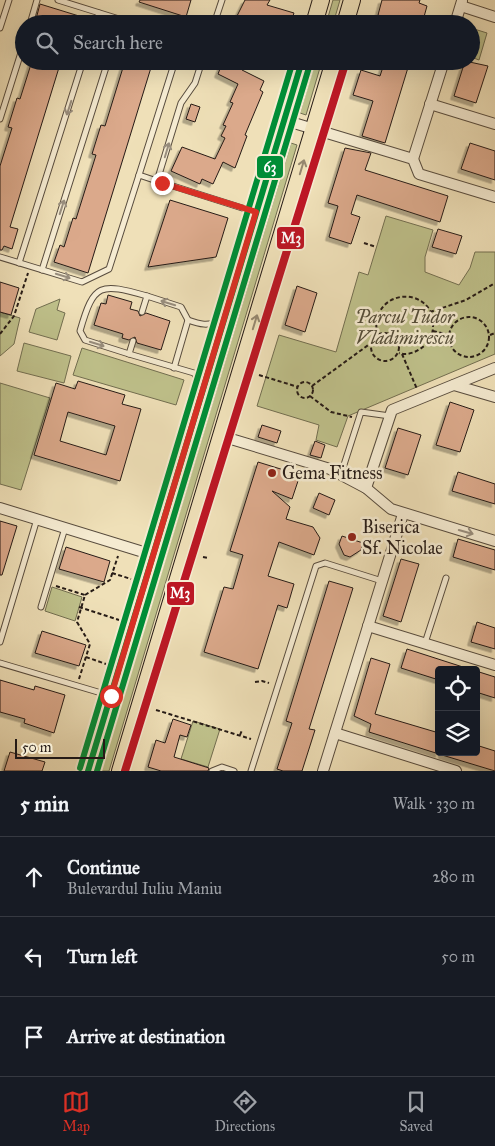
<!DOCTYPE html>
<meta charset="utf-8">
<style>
:root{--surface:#171b24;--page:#242831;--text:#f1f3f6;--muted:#9ea1a6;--line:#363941;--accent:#d93025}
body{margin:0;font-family:"IM FELL Great Primer",serif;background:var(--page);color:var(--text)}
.controls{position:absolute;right:15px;bottom:15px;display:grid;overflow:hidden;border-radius:5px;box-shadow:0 5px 20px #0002}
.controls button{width:45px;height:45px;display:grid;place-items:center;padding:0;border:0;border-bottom:1px solid var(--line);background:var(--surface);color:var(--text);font:25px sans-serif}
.scale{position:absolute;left:15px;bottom:12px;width:90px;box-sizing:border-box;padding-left:5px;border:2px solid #261b16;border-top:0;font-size:14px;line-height:18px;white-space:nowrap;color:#261b16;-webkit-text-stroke:4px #f5ebd1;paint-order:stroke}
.stop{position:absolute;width:15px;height:15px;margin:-11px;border:4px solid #d93025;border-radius:50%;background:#fff}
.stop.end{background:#d93025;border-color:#fff;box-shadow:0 1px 5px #0008}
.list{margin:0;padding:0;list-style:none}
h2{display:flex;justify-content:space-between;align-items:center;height:65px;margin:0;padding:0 20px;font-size:21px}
h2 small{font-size:16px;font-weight:400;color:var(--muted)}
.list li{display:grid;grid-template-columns:32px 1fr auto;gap:15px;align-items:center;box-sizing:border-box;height:80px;padding:0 20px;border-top:1px solid var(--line)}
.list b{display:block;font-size:19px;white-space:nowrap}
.list p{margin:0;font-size:16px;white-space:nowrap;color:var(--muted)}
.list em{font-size:16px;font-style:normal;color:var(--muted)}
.icon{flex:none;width:28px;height:28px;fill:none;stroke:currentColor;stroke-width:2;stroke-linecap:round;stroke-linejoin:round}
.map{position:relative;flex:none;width:495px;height:771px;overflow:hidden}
.search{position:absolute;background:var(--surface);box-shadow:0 5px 20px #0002;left:15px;right:15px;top:15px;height:55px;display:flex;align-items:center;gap:12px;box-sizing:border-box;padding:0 18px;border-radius:28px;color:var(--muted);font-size:19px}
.sheet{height:305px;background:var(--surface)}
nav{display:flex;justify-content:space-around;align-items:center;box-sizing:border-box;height:70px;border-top:1px solid var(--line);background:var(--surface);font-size:14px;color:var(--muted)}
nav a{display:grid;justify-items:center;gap:2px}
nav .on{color:var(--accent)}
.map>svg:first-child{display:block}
.green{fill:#bfc18b;stroke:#726e50}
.building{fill:#dba98b;stroke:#261b16;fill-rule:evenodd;filter:url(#shadow)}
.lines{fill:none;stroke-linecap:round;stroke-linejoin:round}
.lane-casing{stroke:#584c3e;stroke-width:7}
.street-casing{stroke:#584c3e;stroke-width:12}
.primary-casing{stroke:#261b16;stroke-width:18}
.path{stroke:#261b16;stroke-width:2;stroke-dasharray:4 2.5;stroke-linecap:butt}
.lane{stroke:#f5ebd1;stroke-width:5}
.street{stroke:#f5ebd1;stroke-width:10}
.primary{stroke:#efe0b8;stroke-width:16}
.bus-1-casing{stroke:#f5ebd1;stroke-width:10}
.bus-2-casing{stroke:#f5ebd1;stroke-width:10}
.bus-3-casing{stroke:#f5ebd1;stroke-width:10}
.bus-1{stroke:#008d36;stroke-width:6}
.bus-2{stroke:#008d36;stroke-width:6}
.bus-3{stroke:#008d36;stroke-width:6}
.metro-1-casing{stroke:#f5ebd1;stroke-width:11}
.metro-1{stroke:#bc1725;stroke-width:8}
.oneway{stroke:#988d7d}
.oneway2{stroke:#95876f}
.route{stroke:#d93025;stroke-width:6}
.poi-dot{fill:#8f2418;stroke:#f5ebd1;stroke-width:2}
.labels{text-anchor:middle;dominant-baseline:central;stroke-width:5;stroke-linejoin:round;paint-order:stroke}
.park-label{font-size:18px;font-style:italic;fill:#544d39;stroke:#f5ebd1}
.poi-label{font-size:18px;fill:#261b16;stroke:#f5ebd1;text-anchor:start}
.line-badge{stroke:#f5ebd1;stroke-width:2}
.badge-label{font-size:14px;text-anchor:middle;font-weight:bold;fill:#fff}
</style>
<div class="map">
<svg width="495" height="771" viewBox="0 0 495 771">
<defs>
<filter id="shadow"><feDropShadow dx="-3.5" dy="3.5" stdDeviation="0" flood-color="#0004"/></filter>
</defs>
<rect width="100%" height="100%" fill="#efe0b8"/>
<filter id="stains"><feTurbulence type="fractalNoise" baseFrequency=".004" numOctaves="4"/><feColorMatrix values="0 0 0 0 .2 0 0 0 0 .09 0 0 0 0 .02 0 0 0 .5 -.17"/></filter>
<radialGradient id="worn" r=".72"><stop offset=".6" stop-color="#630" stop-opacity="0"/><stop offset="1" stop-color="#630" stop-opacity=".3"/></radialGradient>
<g class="green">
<polygon points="333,0 340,0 333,24 326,24"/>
<polygon points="471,28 487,33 479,60 471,57"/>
<polygon points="315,61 322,61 306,115 300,113"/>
<polygon points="291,143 297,145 109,771 101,771"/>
<polygon points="386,216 433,230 425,257 425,272 459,285 470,268 475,252 495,252 495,354 348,416 337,447 316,440 319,425 257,406 279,335 336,352 359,272 368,275"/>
<polygon points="60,299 57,310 65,313 57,340 29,332 36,309"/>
<polygon points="0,312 20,318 14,344 0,356"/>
<polygon points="24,343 71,356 64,383 17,371"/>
<polygon points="82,348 184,380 176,405 73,375"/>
<polygon points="0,383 50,398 21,490 0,484"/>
<polygon points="52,587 82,597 75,621 45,611"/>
<polygon points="193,721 220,729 208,767 181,759"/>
</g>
<g class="building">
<polygon points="140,0 191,0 186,17 139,2"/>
<polygon points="245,0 270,0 267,5 294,13 290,24 233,24"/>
<polygon points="382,0 420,0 419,3 427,6 422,24 400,24 400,22 378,15"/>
<polygon points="40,4 92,20 91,24 35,23"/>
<polygon points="32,61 61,61 10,227 18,229 12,249 4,246 2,250 0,250 0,166 12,128 8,127 17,98 20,99"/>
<polygon points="125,61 153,61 88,273 54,262 60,245 64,247 73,218 76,219 96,155 92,154 101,125 105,126"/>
<polygon points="223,61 246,61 242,70 264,81 260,90 263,92 245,135 247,136 235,168 223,162 213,184 202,179 200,184 171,171 182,147 215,159 225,138 221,136 226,126 223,125 233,103 230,102 238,84 218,74"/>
<polygon points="385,61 410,61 385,143 362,136 373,101 353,95 361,70 380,76"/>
<polygon points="465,61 488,66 476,103 454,96"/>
<polygon points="191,104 200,107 195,122 186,119"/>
<polygon points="470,143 495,151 495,180 461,169"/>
<polygon points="345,148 371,153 365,170 448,196 440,222 357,195 351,214 360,217 351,244 329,237 338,206 328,203"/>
<polygon points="170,200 228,218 216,257 148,267"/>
<polygon points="438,229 462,236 456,254 432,247"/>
<polygon points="0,282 19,288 11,315 0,312"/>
<polygon points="297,286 317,293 305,332 285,325"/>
<polygon points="108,295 132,302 130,309 138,311 140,316 146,313 170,321 161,350 137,343 135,337 129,340 122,338 123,334 94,325 101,303 106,304"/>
<path d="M78 381 125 395 122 404 141 409 120 481 34 455 56 383 75 389ZM68 412 115 426 106 455 60 441Z"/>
<polygon points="450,402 474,410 460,452 436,445"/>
<polygon points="262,425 281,431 277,443 258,437"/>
<polygon points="398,428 421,435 408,475 385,468"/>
<polygon points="315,441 325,445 321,458 310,455"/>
<polygon points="258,462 300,475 292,499 272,491 290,507 286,519 313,527 320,538 314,555 279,542 268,576 294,584 287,608 278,605 258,669 204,652 224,587 233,589 243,555 230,551"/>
<polygon points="458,472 495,484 495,504 452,491"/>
<polygon points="319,493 335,500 329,515 313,508"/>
<polygon points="0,521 17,526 2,575 0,575"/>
<polygon points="342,536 363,543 361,550 350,557 344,555 339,544"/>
<polygon points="458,539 495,550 495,570 453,557"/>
<polygon points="66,547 110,561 104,582 59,569"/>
<polygon points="401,559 419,564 401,622 383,616"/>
<polygon points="329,581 353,588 309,729 315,730 302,771 283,771 277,769 292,723 286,721"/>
<polygon points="477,622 495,628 495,649 471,642"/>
<polygon points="42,631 86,645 79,666 35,653"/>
<polygon points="407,649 466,668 465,670 439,670 439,680 401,668"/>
<polygon points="371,658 390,664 375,714 439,733 439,754 369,732 371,724 354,716"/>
<polygon points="476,671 495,677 495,698 476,692"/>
<polygon points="0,680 34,690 35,686 65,695 54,733 24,723 25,719 0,712"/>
<polygon points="173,719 191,725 187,737 180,735 174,757 209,768 208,771 161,771 148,767 156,740 165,743"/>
<polygon points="476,745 495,751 495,771 442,755 442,752 476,752"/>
<polygon points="10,752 45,762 42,771 4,771"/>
</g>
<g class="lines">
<defs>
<g id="lane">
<polyline points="58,0 135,24"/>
<polyline points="30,24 37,0"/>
<polyline points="95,24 99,13"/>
<polyline points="214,24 222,0"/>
<polyline points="0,28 9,0"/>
<polyline points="202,61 195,83 181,103 157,181 255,212"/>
<polyline points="0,119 24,43"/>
<polyline points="139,175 175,61"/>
<polyline points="0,257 82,282 109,269 139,175 157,181"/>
<polyline points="19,263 83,61"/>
<polyline points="42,270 108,61"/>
<path d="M142 312 147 296 181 307 188 320C199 324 209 327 219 320"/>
<polyline points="133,341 129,354 194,373 200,382"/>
<path d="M129 354 85 340 80 331C94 282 100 283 147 296"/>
<polyline points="174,368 188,320"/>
<polyline points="341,474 361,412 390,416"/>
<polyline points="41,607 65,528"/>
<polyline points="0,642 37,519"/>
<polyline points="425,643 446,578"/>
<polyline points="0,663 108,695"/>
<polyline points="212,771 222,767 234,771"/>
<polyline points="251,771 316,566 325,563 382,581"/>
</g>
<g id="street">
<polyline points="461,6 495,17"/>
<polyline points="455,24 462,1"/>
<polyline points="430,104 495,124"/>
<polyline points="284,120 413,159"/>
<polyline points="413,159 444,61"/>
<polyline points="413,159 419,174 495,197"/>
<polyline points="454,385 495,397"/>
<polyline points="221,436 330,469 366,488 391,509 495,541"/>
<polyline points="366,488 392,410 495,368"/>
<polyline points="0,508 153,555"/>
<polyline points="368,626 495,665"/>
<polyline points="335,733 456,771"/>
<polyline points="323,771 403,514"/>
</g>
<g id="primary">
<polyline points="314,24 321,0"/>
<polyline points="345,24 352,0"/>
<polyline points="88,771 302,61"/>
<polyline points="120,771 334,61"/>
</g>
</defs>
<use href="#lane" class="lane-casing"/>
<use href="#street" class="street-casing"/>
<use href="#primary" class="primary-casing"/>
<g class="path">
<polyline points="364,243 376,247"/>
<polyline points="430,312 466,300 495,283"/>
<circle cx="469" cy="337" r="20"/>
<polyline points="433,331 449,335"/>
<circle cx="385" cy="347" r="14"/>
<polyline points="0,334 14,316 28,273"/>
<path d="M377 335C369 286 435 285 433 326 433 334 430 341 424 346 417 352 407 356 399 353"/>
<polyline points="490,335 495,333"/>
<polyline points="402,354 417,389"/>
<polyline points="259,375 298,387"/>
<circle cx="305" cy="390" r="8"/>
<polyline points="312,386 371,343"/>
<polyline points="310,396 331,412 352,417"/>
<polyline points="203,557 208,558"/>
<polyline points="112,573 131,579"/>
<polyline points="56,586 85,595 77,622 90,644 79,679"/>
<polyline points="85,595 110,580 118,556"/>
<polyline points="79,607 119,620"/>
<polyline points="86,657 106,664"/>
<polyline points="255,682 262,681 269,683"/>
<polyline points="156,710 251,739"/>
<polyline points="240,735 242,730"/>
</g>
<use href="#lane" class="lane"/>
<use href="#street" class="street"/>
<use href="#primary" class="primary"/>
<defs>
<polyline id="bus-1" points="88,771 302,61"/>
<polyline id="bus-2" points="97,771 310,64"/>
<polyline id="bus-3" points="80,768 293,61"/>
</defs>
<use href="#bus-1" class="bus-1-casing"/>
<use href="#bus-2" class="bus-2-casing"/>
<use href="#bus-3" class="bus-3-casing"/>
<use href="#bus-1" class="bus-1"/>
<use href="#bus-2" class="bus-2"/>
<use href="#bus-3" class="bus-3"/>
<defs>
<polyline id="metro-1" points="125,771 346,61"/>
</defs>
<use href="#metro-1" class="metro-1-casing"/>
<use href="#metro-1" class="metro-1"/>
</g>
<defs><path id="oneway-shaft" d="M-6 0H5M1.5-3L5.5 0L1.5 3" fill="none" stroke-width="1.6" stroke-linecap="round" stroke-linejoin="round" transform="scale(1.25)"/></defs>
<g class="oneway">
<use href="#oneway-shaft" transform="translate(69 108) rotate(108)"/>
<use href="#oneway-shaft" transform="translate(167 150) rotate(-73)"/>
<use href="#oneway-shaft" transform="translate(62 207) rotate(-72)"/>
<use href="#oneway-shaft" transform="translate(63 276) rotate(17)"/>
<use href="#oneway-shaft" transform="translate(168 303) rotate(-163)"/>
<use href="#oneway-shaft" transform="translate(97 344) rotate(17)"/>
<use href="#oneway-shaft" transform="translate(466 532) rotate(16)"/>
</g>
<g class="oneway2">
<use href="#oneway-shaft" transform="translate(302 167) rotate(-73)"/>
<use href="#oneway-shaft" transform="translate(255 322) rotate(-73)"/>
</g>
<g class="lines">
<polyline class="route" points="111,696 256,212 162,183"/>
</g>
<g class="poi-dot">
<circle cx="272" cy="473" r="5"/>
<circle cx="352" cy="537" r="5"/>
</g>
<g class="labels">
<g class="park-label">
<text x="405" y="317">Parcul Tudor<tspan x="405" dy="21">Vladimirescu</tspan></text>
</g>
<g class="poi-label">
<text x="282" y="473">Gema Fitness</text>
<text x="362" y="527">Biserica<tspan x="362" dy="21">Sf. Nicolae</tspan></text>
</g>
</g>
<g class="line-badge">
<rect x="256" y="155" width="28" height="24" rx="5" fill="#008d36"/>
<rect x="276" y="226" width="29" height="24" rx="5" fill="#bc1725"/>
<rect x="166" y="581" width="29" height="25" rx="5" fill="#bc1725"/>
</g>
<g class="badge-label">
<text x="270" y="172">63</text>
<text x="291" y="243">M3</text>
<text x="180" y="598">M3</text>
</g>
<rect width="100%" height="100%" filter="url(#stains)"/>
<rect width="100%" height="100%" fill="url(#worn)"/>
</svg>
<div class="controls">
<button><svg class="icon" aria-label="locate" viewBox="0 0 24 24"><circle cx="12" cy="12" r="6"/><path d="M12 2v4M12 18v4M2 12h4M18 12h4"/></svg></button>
<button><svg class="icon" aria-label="layers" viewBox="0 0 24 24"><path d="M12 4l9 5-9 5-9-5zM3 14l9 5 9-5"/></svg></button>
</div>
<div class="scale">50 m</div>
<div class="stop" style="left:111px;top:696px"></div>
<div class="stop end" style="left:162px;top:183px"></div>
<div class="search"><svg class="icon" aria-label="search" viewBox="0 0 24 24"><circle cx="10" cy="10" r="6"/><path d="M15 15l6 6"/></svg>Search here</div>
</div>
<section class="sheet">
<h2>5 min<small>Walk · 330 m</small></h2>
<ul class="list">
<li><svg class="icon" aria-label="ahead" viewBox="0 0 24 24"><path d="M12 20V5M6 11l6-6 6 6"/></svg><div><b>Continue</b><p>Bulevardul Iuliu Maniu</p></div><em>280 m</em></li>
<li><svg class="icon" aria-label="left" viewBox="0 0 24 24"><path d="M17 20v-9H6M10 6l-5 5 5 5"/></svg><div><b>Turn left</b></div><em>50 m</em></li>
<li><svg class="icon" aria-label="arrive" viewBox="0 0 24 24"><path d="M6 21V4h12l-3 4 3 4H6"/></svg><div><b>Arrive at destination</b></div></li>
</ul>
</section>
<nav>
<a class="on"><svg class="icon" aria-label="map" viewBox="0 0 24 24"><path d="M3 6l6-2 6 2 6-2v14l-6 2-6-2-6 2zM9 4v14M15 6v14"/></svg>Map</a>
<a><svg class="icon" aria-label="directions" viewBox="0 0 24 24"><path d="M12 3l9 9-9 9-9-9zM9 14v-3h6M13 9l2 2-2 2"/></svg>Directions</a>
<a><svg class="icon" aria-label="saved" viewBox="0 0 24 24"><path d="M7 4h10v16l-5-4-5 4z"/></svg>Saved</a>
</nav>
